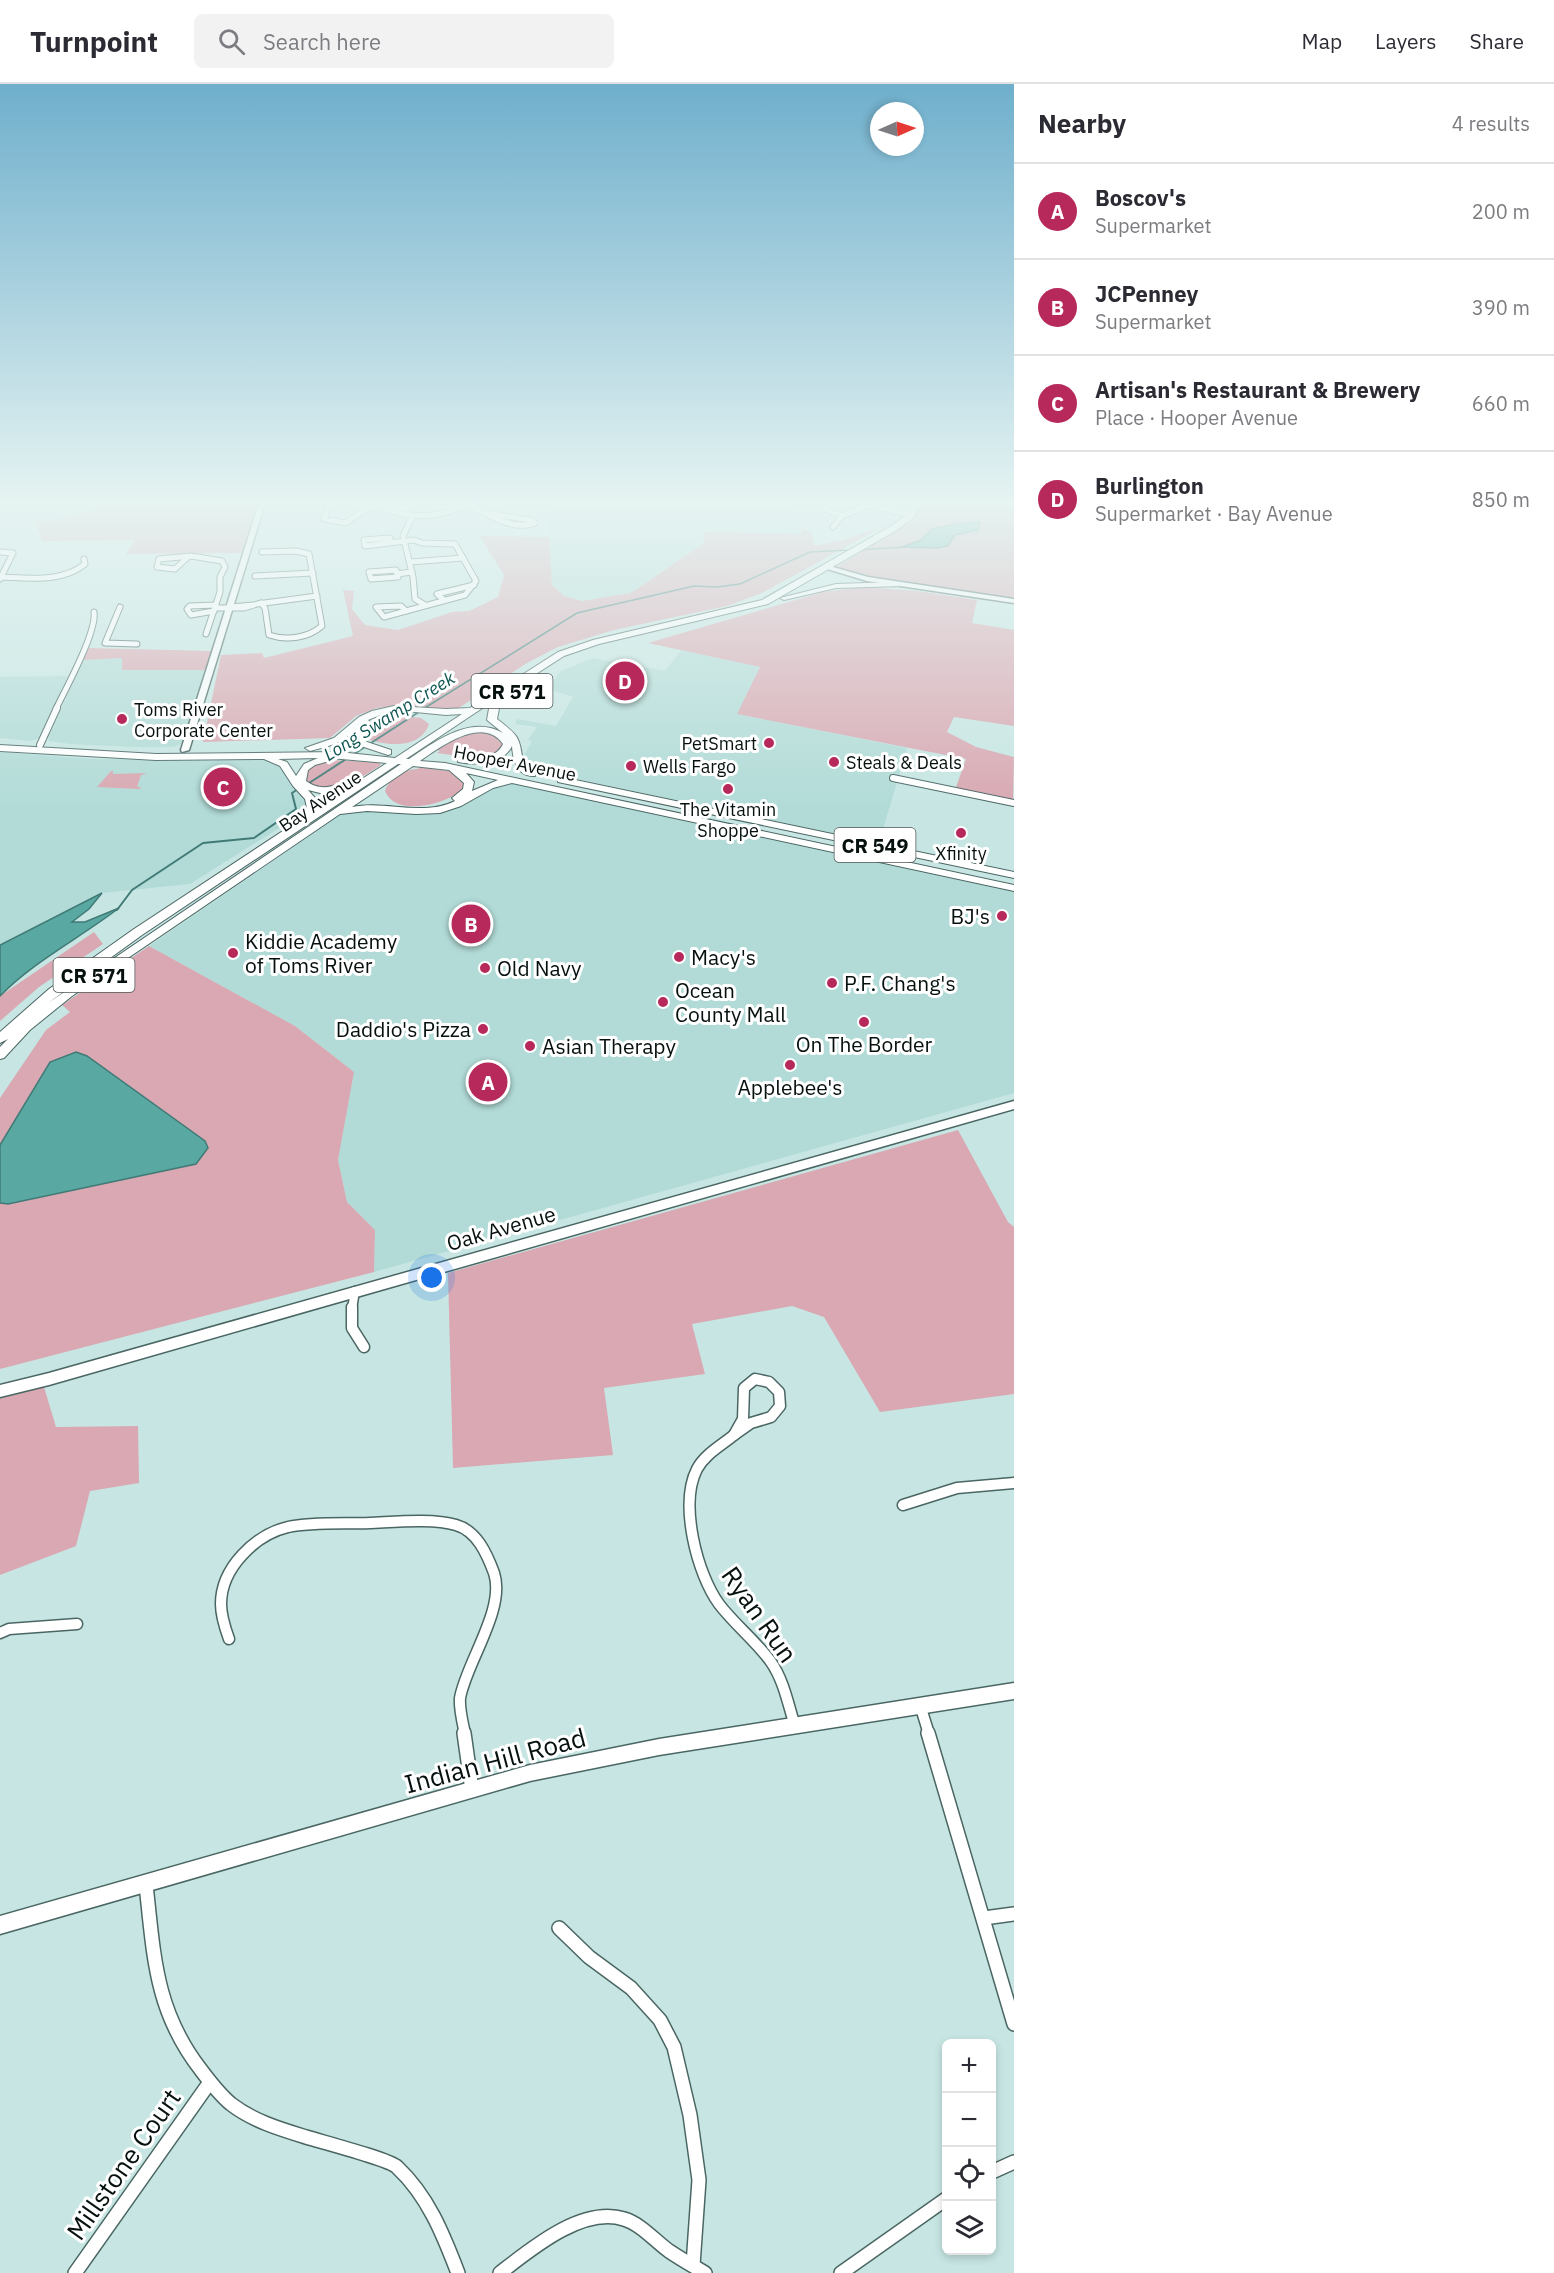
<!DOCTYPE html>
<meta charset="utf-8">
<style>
:root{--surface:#fff;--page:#f2f2f3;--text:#2b2b33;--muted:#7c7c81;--line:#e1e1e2;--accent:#b7295a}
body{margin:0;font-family:"IBM Plex Sans",sans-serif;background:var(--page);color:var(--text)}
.controls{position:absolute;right:18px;bottom:18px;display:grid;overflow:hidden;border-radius:9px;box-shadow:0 3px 9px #0003}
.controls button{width:54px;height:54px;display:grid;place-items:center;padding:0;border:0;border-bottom:2px solid var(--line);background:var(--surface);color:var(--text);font:30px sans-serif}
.compass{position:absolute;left:870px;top:18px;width:54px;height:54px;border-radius:50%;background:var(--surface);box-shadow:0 3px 9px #0003;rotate:87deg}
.you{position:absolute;left:432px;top:1194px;width:21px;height:21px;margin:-15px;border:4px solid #fff;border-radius:50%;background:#1a73e8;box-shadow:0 0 0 9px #1a73e833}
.badge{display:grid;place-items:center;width:39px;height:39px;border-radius:50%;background:var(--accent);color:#fff;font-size:20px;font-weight:700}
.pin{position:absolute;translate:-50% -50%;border:3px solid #fff;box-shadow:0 2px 6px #0006}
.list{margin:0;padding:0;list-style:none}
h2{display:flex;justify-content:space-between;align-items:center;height:78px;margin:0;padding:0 24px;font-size:26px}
h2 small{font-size:20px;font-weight:400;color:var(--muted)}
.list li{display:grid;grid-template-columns:39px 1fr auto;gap:18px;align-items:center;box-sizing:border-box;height:96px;padding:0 24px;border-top:2px solid var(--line)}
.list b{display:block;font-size:22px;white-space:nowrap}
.list p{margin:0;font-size:20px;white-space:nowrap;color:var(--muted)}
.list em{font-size:20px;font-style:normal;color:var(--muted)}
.icon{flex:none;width:33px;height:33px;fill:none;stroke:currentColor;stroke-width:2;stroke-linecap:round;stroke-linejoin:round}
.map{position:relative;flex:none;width:1014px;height:2189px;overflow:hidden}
header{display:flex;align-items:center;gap:36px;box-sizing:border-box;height:84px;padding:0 30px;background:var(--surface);border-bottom:2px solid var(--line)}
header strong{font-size:28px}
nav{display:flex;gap:33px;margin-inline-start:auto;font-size:21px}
.search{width:420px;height:54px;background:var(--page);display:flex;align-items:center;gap:15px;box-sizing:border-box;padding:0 21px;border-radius:9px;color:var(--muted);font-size:22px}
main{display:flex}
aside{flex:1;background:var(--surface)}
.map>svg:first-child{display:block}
.built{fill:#b2dbd7}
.green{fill:#d9a8b2}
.water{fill:#59a8a2;stroke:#407a76;stroke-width:1.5}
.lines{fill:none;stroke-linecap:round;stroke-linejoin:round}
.stream-far1{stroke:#407a76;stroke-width:1.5}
.stream{stroke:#407a76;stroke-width:2}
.street-far4-casing{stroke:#4a6663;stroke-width:7}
.street-far3-casing{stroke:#4a6663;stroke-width:8}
.street-far2-casing{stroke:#4a6663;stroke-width:11}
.street-far1-casing{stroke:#4a6663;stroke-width:13}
.street-casing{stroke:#4a6663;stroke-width:16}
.secondary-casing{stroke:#4a6663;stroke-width:3}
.primary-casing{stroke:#4a6663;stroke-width:2}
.street-far4{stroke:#fff;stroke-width:5}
.street-far3{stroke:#fff;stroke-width:6}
.street-far2{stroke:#fff;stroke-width:8}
.street-far1{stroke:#fff;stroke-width:10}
.street{stroke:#fff;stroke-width:13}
.secondary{fill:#fff;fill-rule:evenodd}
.primary{fill:#fff;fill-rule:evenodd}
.poi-dot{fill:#b7295a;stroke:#fff;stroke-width:2}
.labels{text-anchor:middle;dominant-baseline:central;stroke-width:6;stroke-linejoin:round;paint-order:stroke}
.far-poi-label{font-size:18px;fill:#06100f;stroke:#fff;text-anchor:start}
.far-water-label{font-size:18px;font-style:italic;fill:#0e5551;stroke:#fff}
.far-street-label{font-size:18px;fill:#06100f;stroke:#fff}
.shield{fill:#fff;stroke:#515857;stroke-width:1.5}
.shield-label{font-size:20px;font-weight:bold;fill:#06100f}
.poi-label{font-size:21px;fill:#06100f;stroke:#fff;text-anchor:start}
.street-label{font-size:21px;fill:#06100f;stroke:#fff}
.near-street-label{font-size:26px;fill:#06100f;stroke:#fff}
</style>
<header>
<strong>Turnpoint</strong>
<div class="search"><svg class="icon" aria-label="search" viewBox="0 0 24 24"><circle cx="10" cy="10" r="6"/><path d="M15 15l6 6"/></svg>Search here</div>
<nav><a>Map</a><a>Layers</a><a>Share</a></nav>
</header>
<main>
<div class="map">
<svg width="1014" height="2189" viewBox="0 0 1014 2189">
<rect width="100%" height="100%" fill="#c7e6e3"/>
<g class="built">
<polygon points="546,416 794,416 803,450 703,448 704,458 631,509 582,517 564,512 552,501"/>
<polygon points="681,566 760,583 738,630 907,664 879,759 530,685 522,675 532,657 528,656 537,643 515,640 517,635 556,642 573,613 548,605 561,587 593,574 665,587"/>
<polygon points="122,574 123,586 206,586 188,643 181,660 173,663 137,663 70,660 49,657 48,654 83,576"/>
<polygon points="68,592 40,654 30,657 0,654 0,593"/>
<polygon points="0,668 93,675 269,676 279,680 307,720 300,731 190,800 102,809 0,861"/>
<polygon points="511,699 1014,808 1014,1009 374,1188 375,1146 347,1118 338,1076 354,988 295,942 149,862 343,729 364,725 422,730 439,728 487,705"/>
</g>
<g class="green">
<polygon points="98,416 259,416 242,469 126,470 135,456 42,457 35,437 54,436 93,426"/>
<polygon points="921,416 1014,416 1014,514 868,493 840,485 838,482 906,440"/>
<polygon points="884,442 762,509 727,522 614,546 558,563 527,579 454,627 405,621 377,624 356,632 330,654 203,658 221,571 262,569 264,574 353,552 343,506 354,507 352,525 365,541 398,546 452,528 469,527 498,513 504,491 480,452 549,453 552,501 564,512 582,517 631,509 704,459 703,448 802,450 801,444 811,448 815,462 843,456"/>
<polygon points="862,503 917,507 977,516 972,539 1014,546 1014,642 954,633 947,648 976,663 1014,673 1013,719 955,706 966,675 737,630 760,583 648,559 823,508"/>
<polygon points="89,564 211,567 206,586 122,586 122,574 83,576"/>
<path d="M395 631 421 634 429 640C419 668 382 661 361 653 368 637 379 635 395 631Z"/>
<polygon points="471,648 491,649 505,658 497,671 474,674 437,669 440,667 437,666 454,654"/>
<path d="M328 676 378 678 381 681C362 693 325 719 305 695L309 683Z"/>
<path d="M420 683 455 688 459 690 466 703C451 719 396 735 385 707 388 696 406 684 418 685Z"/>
<polygon points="111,687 113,687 113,690 147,689 141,691 137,703 141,703 139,705 97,703"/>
<polygon points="94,848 103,860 39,903 0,937 0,912"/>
<polygon points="149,862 295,942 354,988 338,1076 347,1118 375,1146 374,1188 0,1285 0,1119 8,1120 196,1080 208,1064 205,1057 87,972 76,968 50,978 0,1061 0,1014 46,946 70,928 62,921"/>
<polygon points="958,1046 1008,1138 1014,1143 1014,1310 880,1328 824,1233 792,1222 692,1240 705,1290 604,1304 613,1371 453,1384 448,1189"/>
<polygon points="44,1303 56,1343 138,1342 139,1399 90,1407 76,1462 0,1491 0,1314"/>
</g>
<g class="water">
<polygon points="980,438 978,446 955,451 948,462 937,464 902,463 921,456 932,445 961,439"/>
<path d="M102 809 89 825 72 838H85L119 824C80 854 34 877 0 912V861Z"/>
<polygon points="76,968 87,972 205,1057 208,1064 196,1080 8,1120 0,1119 0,1061 50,978"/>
</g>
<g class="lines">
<g class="stream-far1">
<polyline points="858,466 905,463"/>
<polyline points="423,625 577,529 694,502 717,503 740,500 810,468 851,466"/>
</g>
<g class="stream">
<polyline points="306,701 425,624"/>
<polyline points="117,826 132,806 203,759 254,754 296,725 292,709 298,705"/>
</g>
<defs>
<g id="street-far4">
<path d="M352 416 328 422 324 435 346 439C370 420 378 420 408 425L411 416 384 419"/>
<path d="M368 416C404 438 440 436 476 416"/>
<polyline points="820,416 826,425 842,432 869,421 872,416"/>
<path d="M467 420C485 429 514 448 535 439L530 436 487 429"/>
<polyline points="869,421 911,431"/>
<polyline points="412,433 403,452 413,493 415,515 425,521"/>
<polyline points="833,443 842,432"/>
<polyline points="391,458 390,454 364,456 365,462 414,456 422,459 455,460 476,497 465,511 406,527"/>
<polyline points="0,468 13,469 0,495"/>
<polyline points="188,473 175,485 157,483 159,475 191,472 222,477 225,483 220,493 220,508 206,550"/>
<polyline points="410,478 463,474"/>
<polygon points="396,486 398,493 371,495 369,488"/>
<polyline points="397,490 412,488"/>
<polyline points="255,492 313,489"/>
<path d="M0 493C28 494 62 499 85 480L84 475"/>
<polyline points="444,516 437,510 474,501"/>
<path d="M261 519 265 524 269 551C287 557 308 554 322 542L309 470 296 467 262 468"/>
<polyline points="257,520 317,512"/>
<polygon points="401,522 406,527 384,533 376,523"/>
<polyline points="120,523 105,559 137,560"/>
<polyline points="215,524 244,524 254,521 230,523"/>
<polyline points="214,527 191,531 187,525 190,522 216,521"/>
<path d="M56 625C66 604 97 548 94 528"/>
</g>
<g id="street-far3">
<polyline points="40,661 57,624"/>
<polyline points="893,694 1014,719"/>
</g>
<polyline id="street-far2" points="352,1225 355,1207"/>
<g id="street-far1">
<polyline points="352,1223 352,1244 364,1263"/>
<polygon points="755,1295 769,1298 779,1308 780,1322 771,1333 751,1339 734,1351 743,1335 744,1304"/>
<path d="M734 1351C722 1361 705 1370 697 1385 679 1420 697 1490 719 1520 735 1541 756 1557 771 1578 784 1597 788 1620 795 1642"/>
<polyline points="903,1421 957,1404 1014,1399"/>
<polyline points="0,1549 9,1545 77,1540"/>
<path d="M229 1555C225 1544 221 1532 221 1520 221 1484 255 1451 288 1443 312 1438 345 1440 370 1439 394 1438 433 1434 456 1441 477 1447 487 1470 494 1489 506 1525 466 1579 460 1614 459 1625 463 1640 465 1650"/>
<polyline points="920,1621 929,1650"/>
</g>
<g id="street">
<polyline points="464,1649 472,1706"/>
<polyline points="928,1649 1014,1940"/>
<path d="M146 1801C154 1872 155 1927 201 1986 210 1998 220 2011 231 2020 253 2037 280 2045 306 2053 322 2058 388 2075 397 2083 428 2112 443 2150 458 2189"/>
<polyline points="984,1834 1014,1830"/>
<polyline points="559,1844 589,1873 631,1904 660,1936 674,1963 690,2031 699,2096 693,2181"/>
<polyline points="992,2088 1014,2078"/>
<polyline points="75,2189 210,1998"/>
<path d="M500 2189C531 2165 582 2122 624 2135 641 2140 655 2157 669 2167 681 2175 693 2182 705 2189"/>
<polyline points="841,2189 946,2115"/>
</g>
<g id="secondary">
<polygon points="260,416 266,416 189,666 182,668 181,666"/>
<polygon points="826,481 868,493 1014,515 1014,519 867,497 824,484 824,482"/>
<polygon points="1014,1017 1014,1025 49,1301 0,1313 0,1301 49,1289"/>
<polygon points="1014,1599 1014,1615 659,1671 530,1697 0,1850 0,1832 530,1681 659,1655"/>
</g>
<g id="primary">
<path d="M913 416H921L914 433 897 446 768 520 599 560 564 572 494 617 500 619 497 635C519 652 519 652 523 678L535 688V692C517 693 513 677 512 662 503 681 475 681 458 678V674L461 673C476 673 496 676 503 660 483 631 440 663 420 677L445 679 1014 801V807L512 699 493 704 461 722 440 729 416 730 367 727 340 730 72 912 30 946 4 974 0 975V963L8 955 0 959V948L49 905 134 845 298 737 307 724 305 715 293 702 280 682 264 675 156 676 0 667V661L156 670 339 668 395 674 462 630 446 631 405 627 385 629 368 636 370 638 362 647 361 653 367 658 391 666V670L388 671 361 662 351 654 352 649C339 660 326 663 310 667L305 664 334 654 359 633 372 627 394 622 446 625 470 624 558 568 593 556 762 516 891 442 908 430ZM490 619 487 636 503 649C471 630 434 658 409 675H406ZM318 674 304 680 296 692 287 678 278 675ZM330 674 387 679 354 700C342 694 327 712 306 697L308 686 315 681 329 677ZM398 680H401L48 919 142 851ZM413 682 449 686 464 699 463 705 452 714 455 717C422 733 386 716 352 723ZM466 689 498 696 472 707 474 698ZM308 706 324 710 346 706 316 726 315 714Z"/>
<polygon points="899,498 903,500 902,502 836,504 784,516 780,514 836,500"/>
<polygon points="561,693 1014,788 1014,794 558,698 558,694"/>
</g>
</defs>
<use href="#street-far4" class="street-far4-casing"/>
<use href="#street-far3" class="street-far3-casing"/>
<use href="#street-far2" class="street-far2-casing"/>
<use href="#street-far1" class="street-far1-casing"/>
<use href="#street" class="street-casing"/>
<use href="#secondary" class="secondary-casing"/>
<use href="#primary" class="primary-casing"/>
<use href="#street-far4" class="street-far4"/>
<use href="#street-far3" class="street-far3"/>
<use href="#street-far2" class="street-far2"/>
<use href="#street-far1" class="street-far1"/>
<use href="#street" class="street"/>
<use href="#secondary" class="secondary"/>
<use href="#primary" class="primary"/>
</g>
<linearGradient id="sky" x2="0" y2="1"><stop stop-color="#6fafcc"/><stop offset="0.58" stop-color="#e6f4f2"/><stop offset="1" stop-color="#e6f4f2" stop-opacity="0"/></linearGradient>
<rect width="1014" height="722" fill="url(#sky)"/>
<g class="poi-dot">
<circle cx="122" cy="635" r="6"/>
<circle cx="769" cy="659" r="6"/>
<circle cx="834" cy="678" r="6"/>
<circle cx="631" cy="682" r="6"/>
<circle cx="728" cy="705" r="6"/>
<circle cx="961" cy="749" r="6"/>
<circle cx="1002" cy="832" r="6"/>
<circle cx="233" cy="869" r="6"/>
<circle cx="679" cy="873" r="6"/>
<circle cx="485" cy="884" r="6"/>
<circle cx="832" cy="899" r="6"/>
<circle cx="663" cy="918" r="6"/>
<circle cx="864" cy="938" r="6"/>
<circle cx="483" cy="945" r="6"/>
<circle cx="530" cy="962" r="6"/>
<circle cx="790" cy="981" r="6"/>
</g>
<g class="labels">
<g class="far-poi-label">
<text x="134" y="625">Toms River<tspan x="134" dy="21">Corporate Center</tspan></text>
<text x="757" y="659" text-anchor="end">PetSmart</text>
<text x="846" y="678">Steals &amp; Deals</text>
<text x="643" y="682">Wells Fargo</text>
<text x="728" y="725" text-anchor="middle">The Vitamin<tspan x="728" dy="21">Shoppe</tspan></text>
<text x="961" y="769" text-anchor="middle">Xfinity</text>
</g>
<g class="far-water-label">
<text transform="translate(389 632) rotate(-32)">Long Swamp Creek</text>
</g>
<g class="far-street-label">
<text transform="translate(515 679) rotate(11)">Hooper Avenue</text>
<text transform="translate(320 717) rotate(-34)">Bay Avenue</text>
</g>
<g class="shield">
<rect x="471.5" y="590" width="81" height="34" rx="4.5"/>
<rect x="834.5" y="744" width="81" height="34" rx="4.5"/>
<rect x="53.5" y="874" width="81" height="34" rx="4.5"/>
</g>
<g class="shield-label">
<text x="512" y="607">CR 571</text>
<text x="875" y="761">CR 549</text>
<text x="94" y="891">CR 571</text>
</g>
<g class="poi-label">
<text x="990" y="832" text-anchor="end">BJ's</text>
<text x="245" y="857">Kiddie Academy<tspan x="245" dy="24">of Toms River</tspan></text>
<text x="691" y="873">Macy's</text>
<text x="497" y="884">Old Navy</text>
<text x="844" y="899">P.F. Chang's</text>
<text x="675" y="906">Ocean<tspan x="675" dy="24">County Mall</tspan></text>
<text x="471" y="945" text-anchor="end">Daddio's Pizza</text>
<text x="864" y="960" text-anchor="middle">On The Border</text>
<text x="542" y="962">Asian Therapy</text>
<text x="790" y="1003" text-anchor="middle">Applebee's</text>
</g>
<g class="street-label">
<text transform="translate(501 1144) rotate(-16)">Oak Avenue</text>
</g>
<g class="near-street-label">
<text transform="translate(760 1530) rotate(55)">Ryan Run</text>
<text transform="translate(495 1676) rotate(-15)">Indian Hill Road</text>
<text transform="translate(123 2080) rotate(-55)">Millstone Court</text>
</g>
</g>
</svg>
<div class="controls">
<button>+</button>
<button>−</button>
<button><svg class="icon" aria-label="locate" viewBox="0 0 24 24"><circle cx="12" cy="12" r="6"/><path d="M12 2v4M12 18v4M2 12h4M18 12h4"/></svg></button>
<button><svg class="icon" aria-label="layers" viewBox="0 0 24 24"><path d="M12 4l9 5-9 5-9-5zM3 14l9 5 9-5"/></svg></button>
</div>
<svg class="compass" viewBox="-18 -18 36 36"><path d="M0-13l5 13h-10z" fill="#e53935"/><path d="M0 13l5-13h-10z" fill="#7c7c81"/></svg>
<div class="you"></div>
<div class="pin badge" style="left:488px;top:998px">A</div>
<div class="pin badge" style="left:471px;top:840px">B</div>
<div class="pin badge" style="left:223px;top:703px">C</div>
<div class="pin badge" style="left:625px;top:597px">D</div>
</div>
<aside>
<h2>Nearby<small>4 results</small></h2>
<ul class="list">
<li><span class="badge">A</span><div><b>Boscov's</b><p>Supermarket</p></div><em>200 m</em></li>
<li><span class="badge">B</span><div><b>JCPenney</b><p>Supermarket</p></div><em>390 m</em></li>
<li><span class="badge">C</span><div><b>Artisan's Restaurant &amp; Brewery</b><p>Place · Hooper Avenue</p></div><em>660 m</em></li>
<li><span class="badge">D</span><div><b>Burlington</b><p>Supermarket · Bay Avenue</p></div><em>850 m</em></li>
</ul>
</aside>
</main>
